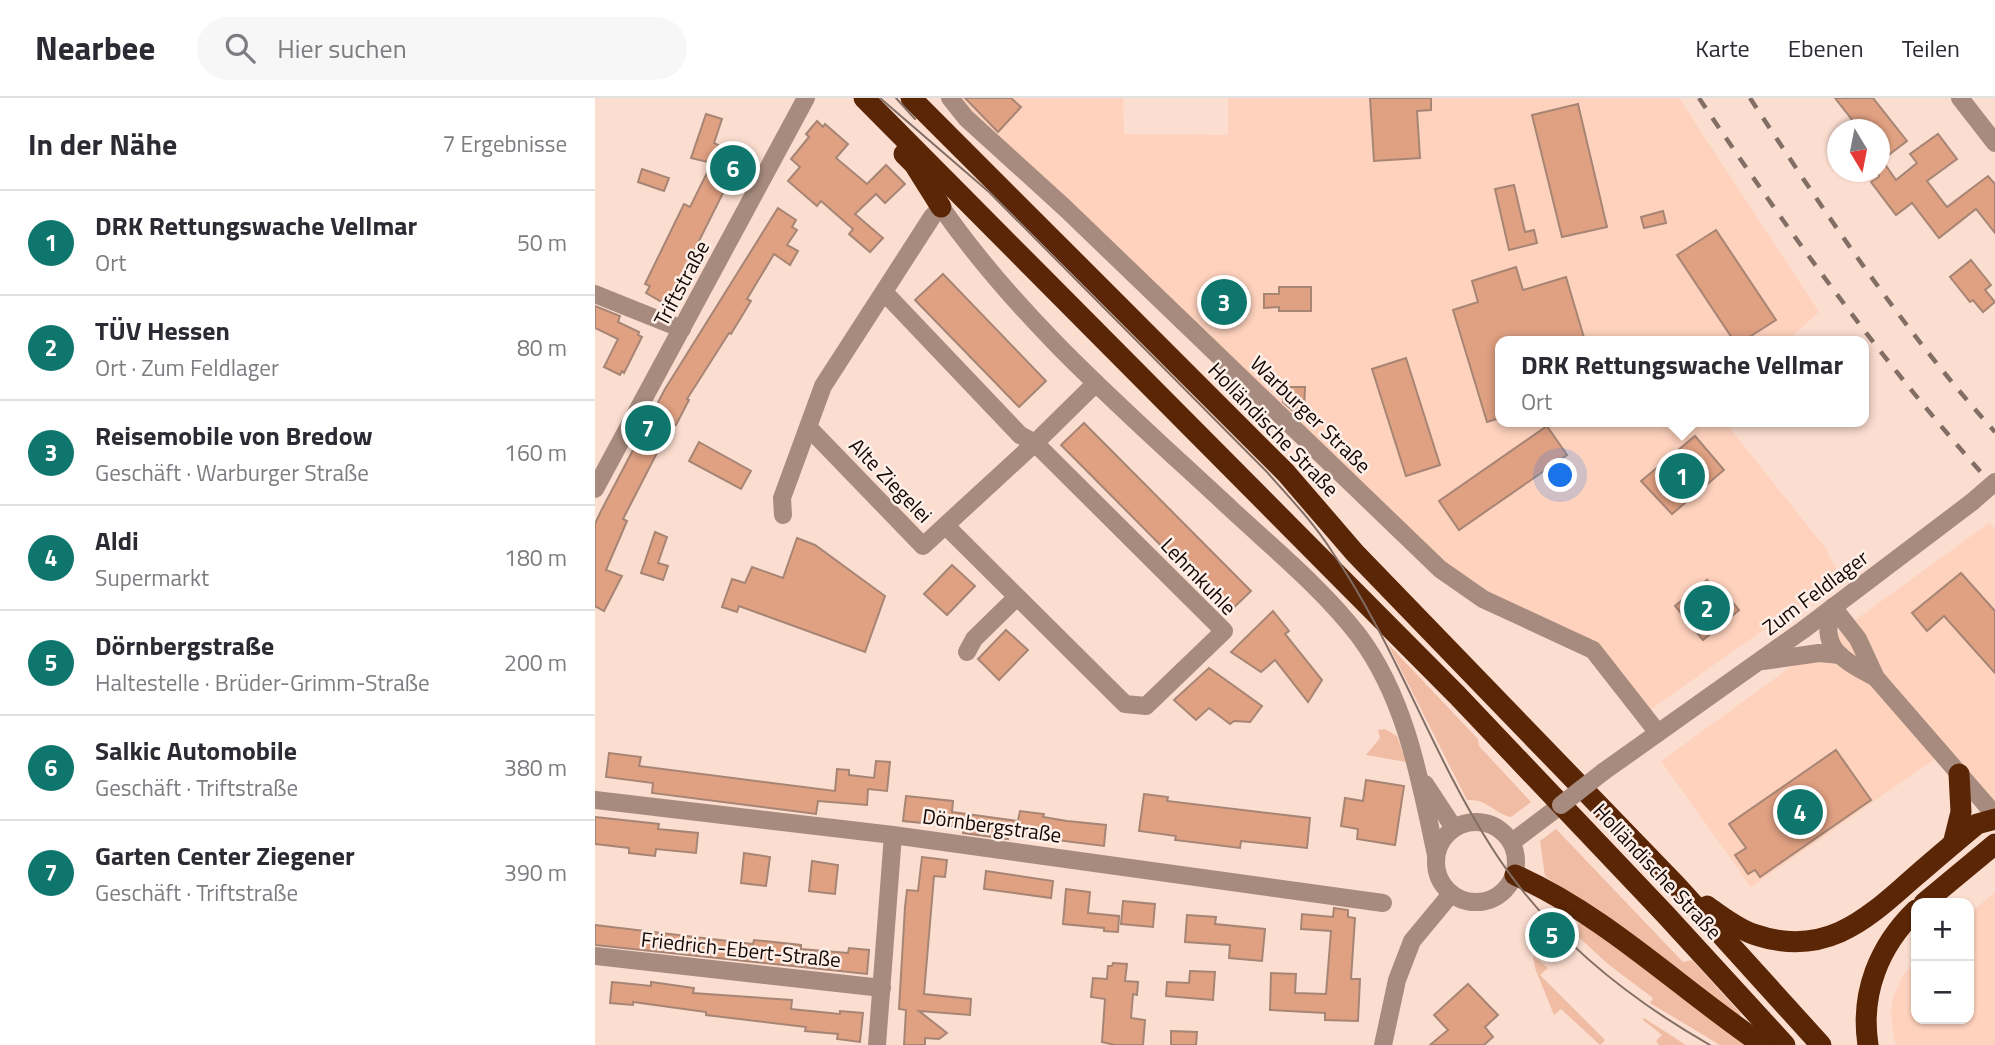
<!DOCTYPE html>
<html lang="de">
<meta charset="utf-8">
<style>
:root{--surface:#fff;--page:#f7f7f7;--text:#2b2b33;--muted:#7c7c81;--line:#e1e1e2;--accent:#0f766e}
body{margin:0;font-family:"Titillium Web",sans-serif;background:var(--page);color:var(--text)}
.controls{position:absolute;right:21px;bottom:21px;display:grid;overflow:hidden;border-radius:14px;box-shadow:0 2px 5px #0004}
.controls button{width:63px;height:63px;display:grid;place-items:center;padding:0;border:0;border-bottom:2px solid var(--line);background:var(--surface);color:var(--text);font:35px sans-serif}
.compass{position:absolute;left:1232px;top:21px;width:63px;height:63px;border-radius:50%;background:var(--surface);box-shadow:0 2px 5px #0004;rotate:170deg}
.you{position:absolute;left:966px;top:378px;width:24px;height:24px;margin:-18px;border:5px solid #fff;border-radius:50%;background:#1a73e8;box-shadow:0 0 0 10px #1a73e833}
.badge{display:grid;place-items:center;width:46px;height:46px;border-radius:50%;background:var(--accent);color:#fff;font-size:23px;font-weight:700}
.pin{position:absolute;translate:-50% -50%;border:4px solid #fff;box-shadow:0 2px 7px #0006}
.popup{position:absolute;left:900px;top:238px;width:374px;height:91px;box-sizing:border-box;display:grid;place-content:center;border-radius:14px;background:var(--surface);filter:drop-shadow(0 2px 5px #0005);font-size:23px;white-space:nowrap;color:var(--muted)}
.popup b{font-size:26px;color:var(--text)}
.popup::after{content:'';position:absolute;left:50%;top:100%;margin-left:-14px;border:14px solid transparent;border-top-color:var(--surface)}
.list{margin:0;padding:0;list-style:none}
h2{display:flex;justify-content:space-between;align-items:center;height:91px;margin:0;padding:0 28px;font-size:30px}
h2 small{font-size:23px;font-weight:400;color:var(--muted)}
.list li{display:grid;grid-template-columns:46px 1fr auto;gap:21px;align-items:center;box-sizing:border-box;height:105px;padding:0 28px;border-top:2px solid var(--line)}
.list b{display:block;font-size:26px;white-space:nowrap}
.list p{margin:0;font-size:23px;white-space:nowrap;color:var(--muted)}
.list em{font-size:23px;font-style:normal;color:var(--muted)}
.icon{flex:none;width:38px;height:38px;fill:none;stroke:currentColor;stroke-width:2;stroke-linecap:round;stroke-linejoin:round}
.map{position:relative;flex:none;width:1400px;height:947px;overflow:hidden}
header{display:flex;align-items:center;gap:42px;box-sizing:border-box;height:98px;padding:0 35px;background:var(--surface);border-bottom:2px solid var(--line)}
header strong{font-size:33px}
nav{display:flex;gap:38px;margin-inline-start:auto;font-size:24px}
.search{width:490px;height:63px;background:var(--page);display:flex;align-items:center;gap:18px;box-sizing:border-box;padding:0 24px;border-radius:38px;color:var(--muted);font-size:26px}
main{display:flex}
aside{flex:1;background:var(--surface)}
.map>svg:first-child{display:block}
.built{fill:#fed2bd}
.green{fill:#f0bca3}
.building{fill:#e0a082;stroke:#a68575;stroke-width:2}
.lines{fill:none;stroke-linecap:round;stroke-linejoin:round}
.minor{stroke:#a78b7e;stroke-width:18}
.highway{stroke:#5a2606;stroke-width:21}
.tram{stroke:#826e65;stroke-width:2}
.rail{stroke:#826e65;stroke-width:4.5;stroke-dasharray:12 12;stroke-linecap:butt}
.minor-bridge{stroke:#a78b7e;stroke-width:18}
.labels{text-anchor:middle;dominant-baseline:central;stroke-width:5;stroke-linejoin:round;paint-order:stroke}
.street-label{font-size:21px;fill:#130804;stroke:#feefe8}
</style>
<header>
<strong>Nearbee</strong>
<div class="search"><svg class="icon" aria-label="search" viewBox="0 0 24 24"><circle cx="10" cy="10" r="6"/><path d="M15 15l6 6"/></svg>Hier suchen</div>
<nav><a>Karte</a><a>Ebenen</a><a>Teilen</a></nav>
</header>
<main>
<aside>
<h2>In der Nähe<small>7 Ergebnisse</small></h2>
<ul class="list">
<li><span class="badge">1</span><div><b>DRK Rettungswache Vellmar</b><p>Ort</p></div><em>50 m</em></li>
<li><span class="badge">2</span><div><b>TÜV Hessen</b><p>Ort · Zum Feldlager</p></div><em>80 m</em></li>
<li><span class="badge">3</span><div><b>Reisemobile von Bredow</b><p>Geschäft · Warburger Straße</p></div><em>160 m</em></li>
<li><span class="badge">4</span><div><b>Aldi</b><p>Supermarkt</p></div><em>180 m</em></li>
<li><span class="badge">5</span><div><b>Dörnbergstraße</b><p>Haltestelle · Brüder-Grimm-Straße</p></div><em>200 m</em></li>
<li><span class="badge">6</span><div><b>Salkic Automobile</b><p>Geschäft · Triftstraße</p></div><em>380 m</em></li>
<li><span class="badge">7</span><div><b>Garten Center Ziegener</b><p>Geschäft · Triftstraße</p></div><em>390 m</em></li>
</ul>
</aside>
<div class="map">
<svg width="1400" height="947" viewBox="0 0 1400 947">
<rect width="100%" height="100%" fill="#fcded0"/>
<g class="built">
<polygon points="354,0 528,0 529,36 633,37 633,0 1084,0 1224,214 1192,243 905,243 905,324 1130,324 1231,451 1245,478 1052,614 1000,549 888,501"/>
<polygon points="1394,425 1400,430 1400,729 1341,660 1156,789 1066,663"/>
<polygon points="1400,794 1400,947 1302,947 1299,942 1296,916 1298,900 1307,879 1321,862 1321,921 1374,921 1374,816"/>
</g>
<g class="green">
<path d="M793 546 883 641 884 648 936 704 916 719C898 715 894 701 872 702Z"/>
<polygon points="790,631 802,638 811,664 771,657 785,640 783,632"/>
<polygon points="961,731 1088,864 1097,862 1146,916 1141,922 950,778 945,743"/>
<polygon points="988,822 1155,947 1125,947 1055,905 1058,900 1013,866 977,833"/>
<polygon points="938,858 953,870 945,877 1010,942 1005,947 966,911 959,917 940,870"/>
<polygon points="1049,920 1091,947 1064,947 1061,943 1067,937 1048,922"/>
</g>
<g class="building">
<polygon points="370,0 416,0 426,9 403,34"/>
<polygon points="775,0 836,0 836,12 822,13 825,60 779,63"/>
<polygon points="1240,0 1278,0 1312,43 1287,62 1301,82 1322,65 1315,56 1343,36 1362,61 1332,83 1352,109 1393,78 1400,86 1400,135 1381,111 1344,140 1317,105 1301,117 1276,84 1284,79 1284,32 1276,32 1269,22 1262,28"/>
<polygon points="983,6 1012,129 967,139 937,17"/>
<polygon points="111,16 127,21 119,45 146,59 72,207 51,195 55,188 50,186 89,106 95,109 117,65 96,60"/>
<polygon points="222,23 228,29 230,26 253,46 241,60 272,86 291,67 310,86 290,105 281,96 260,116 288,140 275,154 254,136 258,131 226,103 222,108 193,83 205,69 196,61 214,39 211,36"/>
<polygon points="47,71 74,80 69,93 43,84"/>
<polygon points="919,87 930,134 939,132 942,145 914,152 900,91"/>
<polygon points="183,110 201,122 197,129 202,132 192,147 203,153 195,167 179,156 152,201 156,203 136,236 134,235 92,301 94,302 81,327 76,325 60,354 62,355 28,421 32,423 11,472 27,478 9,513 0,508 0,426 6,413 70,291"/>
<polygon points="1068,113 1071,125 1049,130 1046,119"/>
<polygon points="1121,132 1181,222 1148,243 1139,243 1082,157"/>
<polygon points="1376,162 1396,187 1390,192 1400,204 1388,214 1378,202 1375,204 1355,179"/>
<polygon points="921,169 928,192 971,179 990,243 905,243 905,320 892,324 858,212 883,204 877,183"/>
<polygon points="348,176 451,283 424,309 320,202"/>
<polygon points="684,189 716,189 716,213 684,213 684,209 669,210 669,196 684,196"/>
<polygon points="0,208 25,218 23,224 44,234 43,237 47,239 29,275 27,273 25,277 9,269 23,241 0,230"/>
<polygon points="811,260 845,367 811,378 777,271"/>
<polygon points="689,289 710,289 709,313 697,312 688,304"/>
<polygon points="489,325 656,493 633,515 466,347"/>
<polygon points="952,328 972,357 864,432 844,403"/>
<polygon points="1100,338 1129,372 1077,416 1046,383"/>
<polygon points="104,344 156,373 146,391 94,363"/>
<polygon points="60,434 72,439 63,465 73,468 68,482 46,475"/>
<polygon points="202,440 220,447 290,498 270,554 144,508 142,514 127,509 137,481 150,485 157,469 188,480"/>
<polygon points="357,467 380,488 352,517 329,496"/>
<polygon points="1366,475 1400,513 1400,575 1349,518 1332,533 1317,515"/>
<polygon points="1112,482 1123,495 1127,491 1144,512 1108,542 1080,508"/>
<polygon points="678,513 694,533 690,536 727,582 713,604 680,562 666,574 636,554"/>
<polygon points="411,532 433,552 404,582 383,561"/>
<polygon points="614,570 667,608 655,624 639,623 635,626 614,610 601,622 579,602"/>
<polygon points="1241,652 1276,702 1165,779 1160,772 1153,776 1140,757 1151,750 1134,726"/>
<polygon points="14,655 46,659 44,668 240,693 242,671 254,672 254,677 279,680 281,663 295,664 292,693 273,691 272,707 223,703 221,716 57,695 58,685 11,679"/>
<polygon points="771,682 809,688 800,747 762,741 763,731 746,728 750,700 768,703"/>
<polygon points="549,696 573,699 572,703 715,720 712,750 646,743 645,750 580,742 581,738 544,733"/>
<polygon points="311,698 358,703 357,714 423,723 425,713 449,716 448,719 472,723 511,727 509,748 413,736 413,741 368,735 368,729 308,723"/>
<polygon points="0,719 64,726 63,731 103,735 101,755 61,751 60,758 34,755 34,750 0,746"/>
<polygon points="149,755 175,759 171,788 146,785"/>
<polygon points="327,759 352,762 350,779 339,778 329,896 376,901 375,917 324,913 352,935 344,941 330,940 330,947 309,947 311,912 304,911 310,809 312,792 323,793"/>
<polygon points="217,763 243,767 240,796 214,793"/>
<polygon points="391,773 458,783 456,800 389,791"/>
<polygon points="471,791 495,794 493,815 524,818 523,834 509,833 509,830 468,826"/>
<polygon points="528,803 560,806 558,829 526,826"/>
<polygon points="739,810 753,812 753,819 760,820 756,881 765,881 763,923 730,922 730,915 675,912 676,875 701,876 700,895 731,896 736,833 706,831 707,816 738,819"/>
<polygon points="592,817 621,819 620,826 670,831 667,863 634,860 635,847 590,844"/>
<polygon points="0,827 158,846 159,842 206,847 206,851 253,855 254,850 274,852 272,876 0,847"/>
<polygon points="518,865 532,866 530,883 543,884 542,897 538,896 536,920 550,922 548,947 520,947 507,944 510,901 496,899 498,880 512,881 513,868 517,868"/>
<polygon points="595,873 620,874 618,902 571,898 572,884 594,885"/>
<polygon points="17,884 56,888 56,884 99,890 98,895 197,902 196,911 245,916 245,913 268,915 265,944 242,941 243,936 210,933 211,929 111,917 111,914 38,904 38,907 15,905"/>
<polygon points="873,886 903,917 890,929 898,939 889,947 835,947 853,932 839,917"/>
<polygon points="576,933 602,934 601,947 576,947"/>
</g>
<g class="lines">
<g class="minor">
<polyline points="355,0 371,20 470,110 845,471 888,501 998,552 1063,635"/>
<polyline points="1365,0 1400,45"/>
<polyline points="0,196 87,231"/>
<polyline points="214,330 328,448 440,345 425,337 289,194"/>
<polyline points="0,391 211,0"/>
<path d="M188 417 187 400 228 288 337 119 346 109C426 224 534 316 636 411 679 451 728 491 764 538 811 601 825 682 841 757"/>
<polyline points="351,428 530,606 551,608 629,533 440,345 501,285"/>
<polyline points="1238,509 1263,541 1281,580 1400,717"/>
<path d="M1238 509C1222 551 1249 562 1281 580"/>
<polyline points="372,554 379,541 422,499"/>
<polyline points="1168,563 1224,555 1245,557"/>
<polyline points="1008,674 1208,532 1377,404"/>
<polyline points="830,686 859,730"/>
<polyline points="0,702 298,737 788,805"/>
<circle cx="881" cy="764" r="40"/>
<polyline points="917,744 966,707"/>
<polyline points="0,858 287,890"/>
<polyline points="282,947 298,737"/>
<polyline points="788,947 802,882 817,843 856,796"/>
</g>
<g class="highway">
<polyline points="269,0 862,597 1070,816 1190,947"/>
<polyline points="316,0 691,375 760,455 1081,787 1226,947"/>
<polyline points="309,56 319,66 346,109"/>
<polyline points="1358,746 1366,714 1364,676"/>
<path d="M920 777C1012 818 1085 891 1168 947"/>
<polyline points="1329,805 1400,746"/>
<path d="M1112 808C1126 818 1141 830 1158 836 1227 860 1268 825 1316 782 1338 763 1360 744 1382 726L1400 721"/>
<path d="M1273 947C1265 895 1284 848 1321 812"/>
</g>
<g class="tram">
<path d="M285 0 394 94 672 374C694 399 718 424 736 452 800 545 836 655 897 750 951 835 1029 898 1115 947"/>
<polyline points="301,0 320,21"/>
</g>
<g class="rail">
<path d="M1104 0C1195 136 1290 268 1400 390"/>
<path d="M1155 0C1230 115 1308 232 1400 334"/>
</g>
<g class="minor-bridge">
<polyline points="1377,404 1400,384"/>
<polyline points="966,707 1008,674"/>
</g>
</g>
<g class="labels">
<g class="street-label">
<text transform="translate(86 185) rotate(-62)">Triftstraße</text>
<text transform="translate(716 316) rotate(44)">Warburger Straße</text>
<text transform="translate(679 331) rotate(46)">Holländische Straße</text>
<text transform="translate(296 382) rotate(46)">Alte Ziegelei</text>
<text transform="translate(604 478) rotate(46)">Lehmkuhle</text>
<text transform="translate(1220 494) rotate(-37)">Zum Feldlager</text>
<text transform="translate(397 727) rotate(8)">Dörnbergstraße</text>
<text transform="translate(1063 773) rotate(47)">Holländische Straße</text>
<text transform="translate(146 851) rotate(6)">Friedrich-Ebert-Straße</text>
</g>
</g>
</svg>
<div class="controls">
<button>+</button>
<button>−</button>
</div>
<svg class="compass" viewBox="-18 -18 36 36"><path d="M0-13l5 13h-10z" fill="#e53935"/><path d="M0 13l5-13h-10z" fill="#7c7c81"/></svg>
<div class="you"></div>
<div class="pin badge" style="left:1087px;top:378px">1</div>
<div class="popup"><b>DRK Rettungswache Vellmar</b>Ort</div>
<div class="pin badge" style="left:1112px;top:510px">2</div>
<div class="pin badge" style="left:629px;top:204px">3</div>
<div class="pin badge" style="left:1205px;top:714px">4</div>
<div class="pin badge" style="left:957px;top:837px">5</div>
<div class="pin badge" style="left:138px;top:70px">6</div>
<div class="pin badge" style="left:53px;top:330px">7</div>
</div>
</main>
